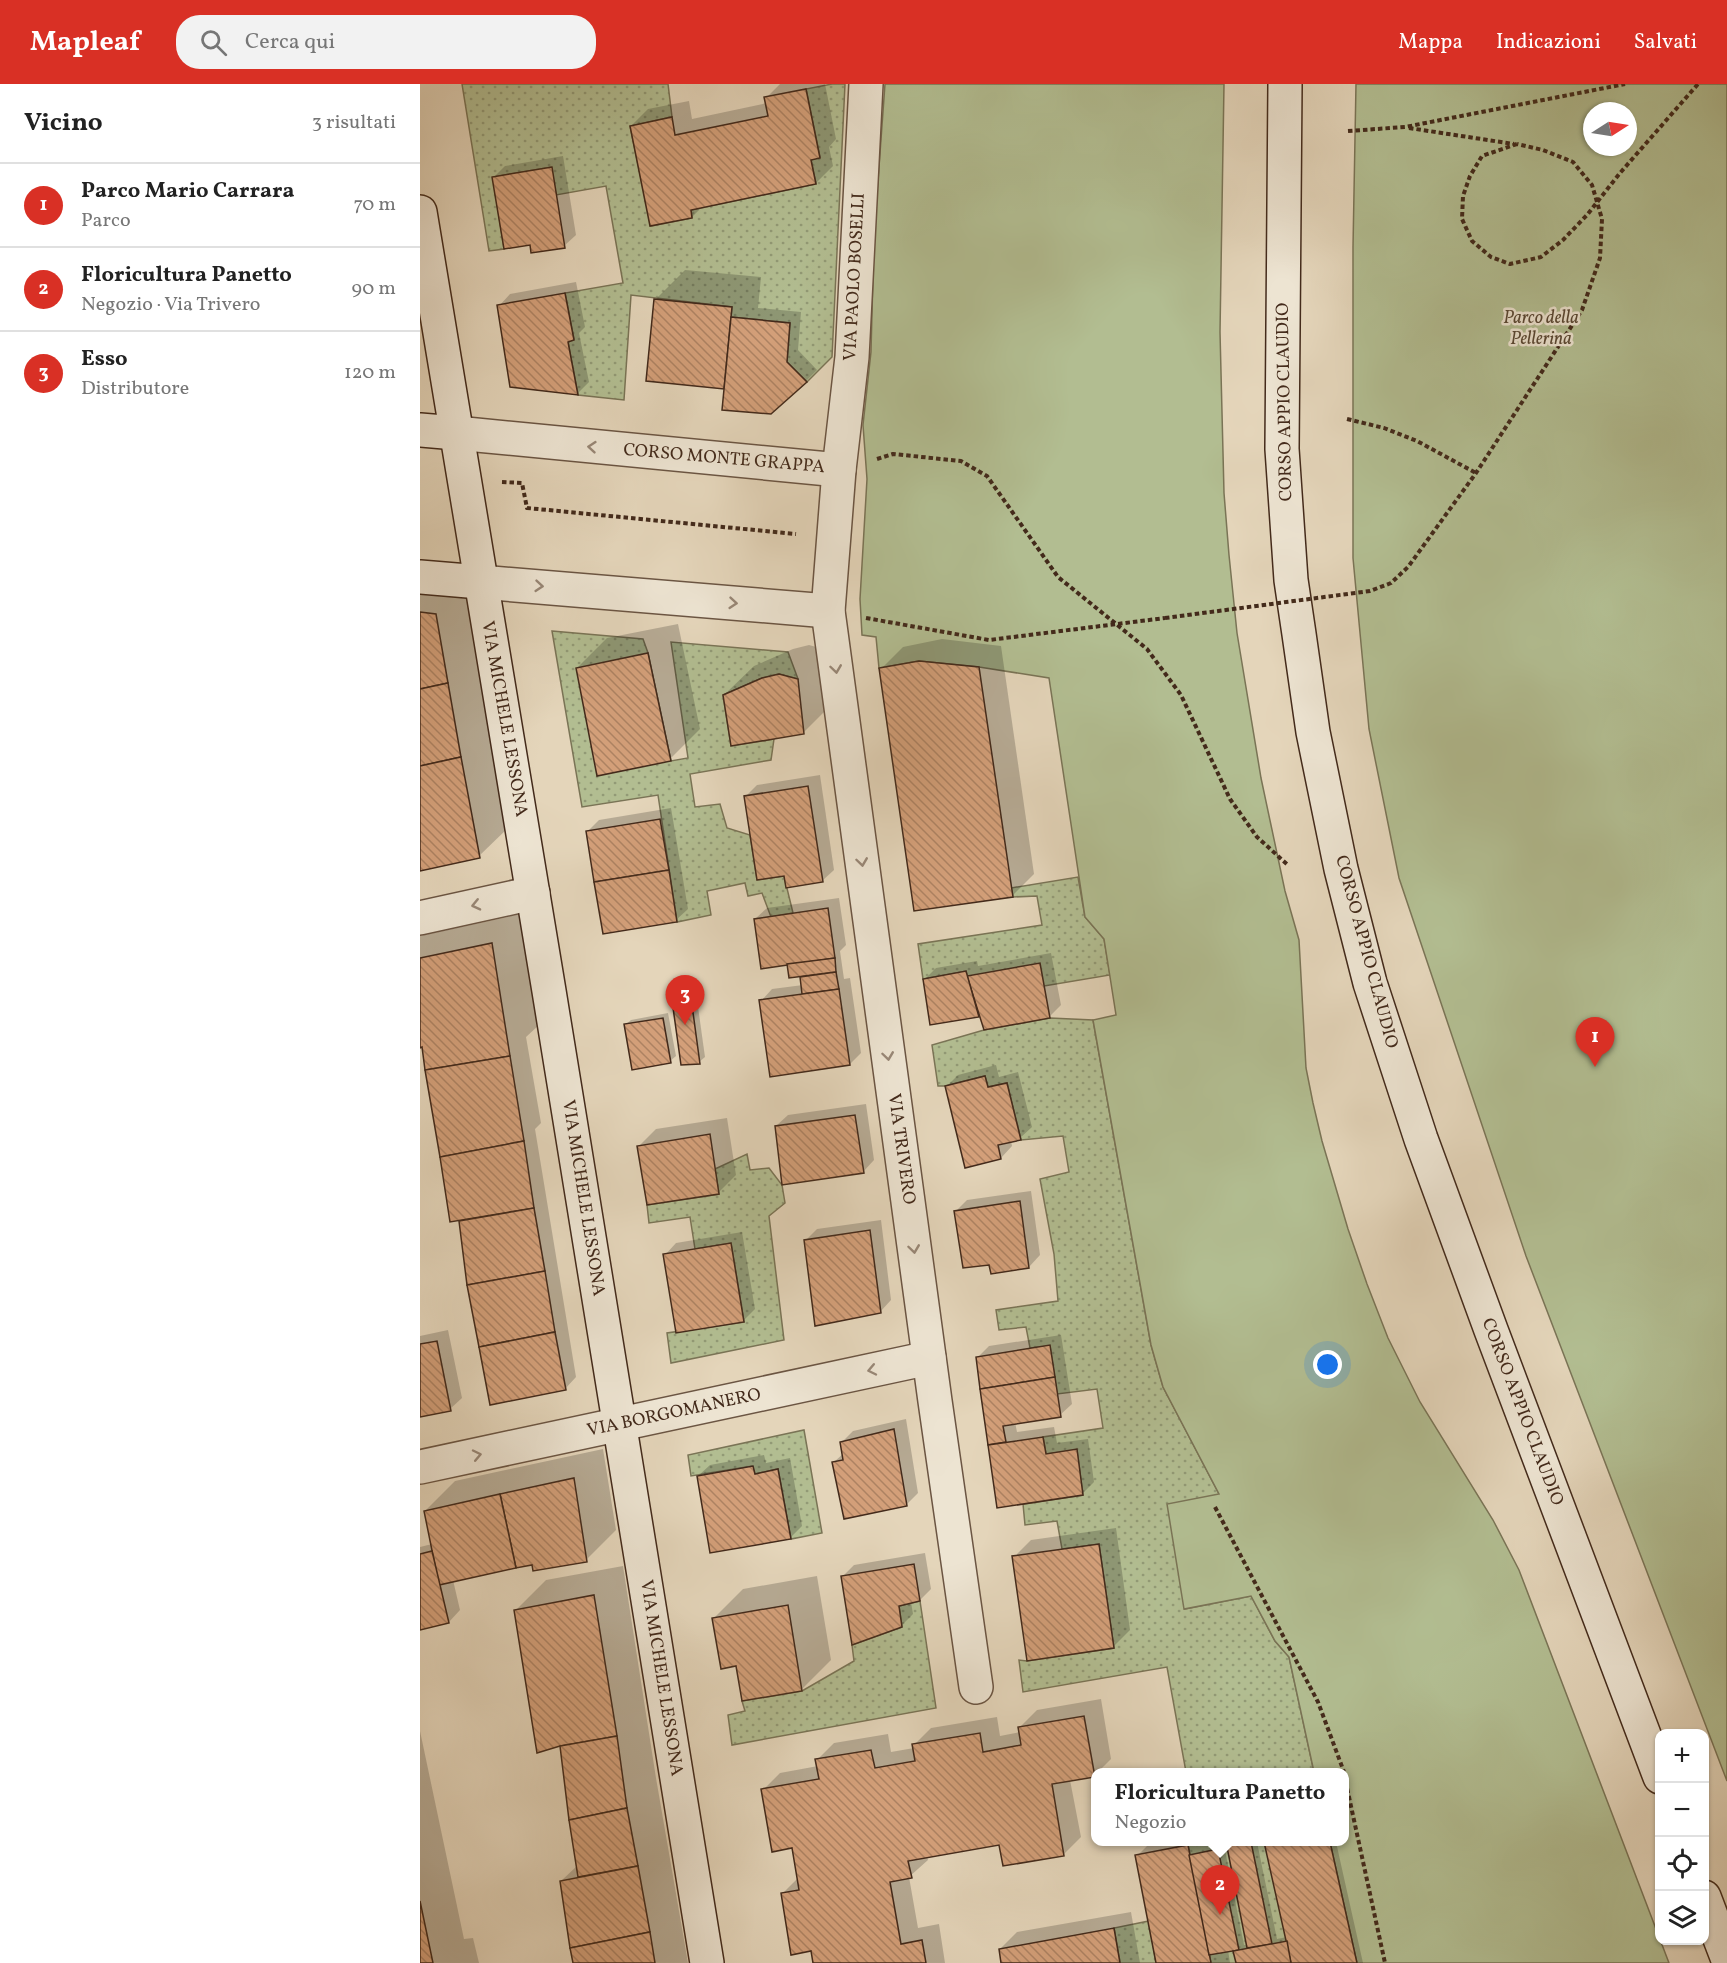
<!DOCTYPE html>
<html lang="it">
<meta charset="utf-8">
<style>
:root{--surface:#fff;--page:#f2f2f2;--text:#222;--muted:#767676;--line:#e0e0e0;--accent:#d93025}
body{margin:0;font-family:Vollkorn,serif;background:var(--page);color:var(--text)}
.controls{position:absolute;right:18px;bottom:18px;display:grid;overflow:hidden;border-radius:12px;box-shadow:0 2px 4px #0004}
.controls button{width:54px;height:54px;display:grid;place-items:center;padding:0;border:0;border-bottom:2px solid var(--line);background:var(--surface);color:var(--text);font:30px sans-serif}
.compass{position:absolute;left:1163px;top:18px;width:54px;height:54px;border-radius:50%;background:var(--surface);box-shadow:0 2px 4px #0004;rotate:78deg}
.you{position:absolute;left:908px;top:1281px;width:21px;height:21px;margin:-15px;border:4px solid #fff;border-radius:50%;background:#1a73e8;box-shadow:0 0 0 9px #1a73e833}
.badge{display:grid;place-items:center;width:39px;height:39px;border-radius:50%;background:var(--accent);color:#fff;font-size:20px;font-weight:700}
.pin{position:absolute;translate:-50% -50px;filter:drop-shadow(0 2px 3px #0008)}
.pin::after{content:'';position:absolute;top:32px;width:21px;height:18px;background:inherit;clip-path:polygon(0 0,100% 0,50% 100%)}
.popup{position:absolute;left:671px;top:1684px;width:258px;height:78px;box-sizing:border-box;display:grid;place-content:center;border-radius:12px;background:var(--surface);filter:drop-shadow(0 2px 4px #0005);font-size:20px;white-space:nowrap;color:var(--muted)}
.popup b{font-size:22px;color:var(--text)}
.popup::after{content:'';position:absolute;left:50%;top:100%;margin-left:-12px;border:12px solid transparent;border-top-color:var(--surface)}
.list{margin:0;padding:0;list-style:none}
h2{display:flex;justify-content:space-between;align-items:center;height:78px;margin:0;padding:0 24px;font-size:26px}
h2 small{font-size:20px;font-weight:400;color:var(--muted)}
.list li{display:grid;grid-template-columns:39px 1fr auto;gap:18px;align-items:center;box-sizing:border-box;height:84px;padding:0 24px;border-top:2px solid var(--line)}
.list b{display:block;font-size:22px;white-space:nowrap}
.list p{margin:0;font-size:20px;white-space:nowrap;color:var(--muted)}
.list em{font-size:20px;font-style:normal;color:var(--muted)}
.icon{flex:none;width:33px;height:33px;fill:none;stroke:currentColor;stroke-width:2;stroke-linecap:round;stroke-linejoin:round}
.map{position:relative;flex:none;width:1307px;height:1879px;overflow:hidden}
header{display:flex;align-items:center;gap:36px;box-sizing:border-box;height:84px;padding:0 30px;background:var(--accent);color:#fff}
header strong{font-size:28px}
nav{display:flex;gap:33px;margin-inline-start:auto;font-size:21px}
.search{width:420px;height:54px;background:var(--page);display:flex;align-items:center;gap:15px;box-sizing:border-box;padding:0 21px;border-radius:24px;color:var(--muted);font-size:22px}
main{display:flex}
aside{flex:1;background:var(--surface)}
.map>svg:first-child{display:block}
.grass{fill:url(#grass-dots);stroke:#7a7456;stroke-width:1.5}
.park{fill:#b2bd91;stroke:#7a7456;stroke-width:1.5;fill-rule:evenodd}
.shadow{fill:#0003}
.building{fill:url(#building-back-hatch);stroke:#432a1b;stroke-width:1.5}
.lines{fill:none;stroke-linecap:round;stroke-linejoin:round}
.street-casing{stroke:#6b5543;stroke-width:36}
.secondary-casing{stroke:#432a1b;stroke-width:36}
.path{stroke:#432a1b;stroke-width:4;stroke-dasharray:4.5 3;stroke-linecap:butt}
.street{stroke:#ede4d2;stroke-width:33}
.secondary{stroke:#ede4d2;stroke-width:33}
.path-bridge{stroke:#432a1b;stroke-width:4;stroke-dasharray:4.5 3;stroke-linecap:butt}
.oneway{stroke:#988776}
.labels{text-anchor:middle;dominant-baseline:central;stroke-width:5;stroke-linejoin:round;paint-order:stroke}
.street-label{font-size:18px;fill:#432a1b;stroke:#ede4d2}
.park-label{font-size:18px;font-style:italic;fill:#594733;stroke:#ede4d2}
</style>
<header>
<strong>Mapleaf</strong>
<div class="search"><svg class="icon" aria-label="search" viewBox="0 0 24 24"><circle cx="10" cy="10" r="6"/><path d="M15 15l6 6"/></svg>Cerca qui</div>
<nav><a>Mappa</a><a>Indicazioni</a><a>Salvati</a></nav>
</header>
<main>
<aside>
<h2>Vicino<small>3 risultati</small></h2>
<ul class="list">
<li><span class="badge">1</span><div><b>Parco Mario Carrara</b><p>Parco</p></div><em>70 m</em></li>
<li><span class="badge">2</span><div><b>Floricultura Panetto</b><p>Negozio · Via Trivero</p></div><em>90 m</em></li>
<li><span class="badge">3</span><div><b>Esso</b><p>Distributore</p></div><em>120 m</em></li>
</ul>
</aside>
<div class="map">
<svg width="1307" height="1879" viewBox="0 0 1307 1879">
<defs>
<pattern id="grass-dots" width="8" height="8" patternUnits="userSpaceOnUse" patternTransform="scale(1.5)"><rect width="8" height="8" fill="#b2bd91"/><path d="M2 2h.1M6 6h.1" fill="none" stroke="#929a76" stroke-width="1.8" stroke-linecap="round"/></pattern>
<pattern id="building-back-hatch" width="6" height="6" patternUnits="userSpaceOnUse" patternTransform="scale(1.5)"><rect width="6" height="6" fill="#d39f79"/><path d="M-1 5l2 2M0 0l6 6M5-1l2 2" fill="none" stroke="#ad8262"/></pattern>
</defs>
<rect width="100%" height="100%" fill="#e4d5ba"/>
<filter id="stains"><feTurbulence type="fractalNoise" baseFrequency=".00333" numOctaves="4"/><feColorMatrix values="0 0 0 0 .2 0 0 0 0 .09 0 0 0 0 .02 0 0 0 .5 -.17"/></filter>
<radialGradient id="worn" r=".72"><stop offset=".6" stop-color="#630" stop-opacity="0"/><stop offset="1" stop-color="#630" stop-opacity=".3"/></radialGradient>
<g class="grass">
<polygon points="42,0 248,0 252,33 210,42 231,142 272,134 271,126 396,100 391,76 400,73 386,5 412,0 425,0 412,273 387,298 367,278 370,239 311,233 312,223 211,211 204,316 158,311 148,258 154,255 145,209 203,199 186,102 136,111 131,83 73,93 84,165 69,167"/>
<polygon points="132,547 223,555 228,569 251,677 268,674 251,558 368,568 378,595 359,590 342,594 303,611 311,662 354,655 351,676 270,690 275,723 300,720 307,744 330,751 337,796 364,792 373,829 351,833 342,809 328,812 325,799 287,807 291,831 257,838 238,711 162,723"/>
<polygon points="658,793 665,833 684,855 690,891 624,902 547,892 546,887 503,895 498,860 622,841 617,812 593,813 591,804"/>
<polygon points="630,934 673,936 731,1261 743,1303 799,1410 765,1525 831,1512 855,1557 869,1573 894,1688 766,1688 747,1583 603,1608 599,1576 607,1577 694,1564 679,1460 642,1465 637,1437 605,1441 603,1420 663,1411 657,1366 626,1370 623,1353 683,1344 677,1305 637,1310 630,1262 610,1264 606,1243 579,1246 576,1226 638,1217 634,1170 620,1095 649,1088 643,1052 601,1056 587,999 568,1003 565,992 525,1002 518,1002 512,961 564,946"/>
<polygon points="327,1070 330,1086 349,1084 362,1101 365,1119 349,1132 364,1256 251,1279 247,1249 324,1238 311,1159 275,1165 270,1133 229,1139 227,1121 299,1110 295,1085"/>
<polygon points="384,1346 402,1449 371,1455 358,1385 335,1390 332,1382 271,1392 268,1371"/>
<polygon points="500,1517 516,1624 312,1661 308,1631 325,1627 322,1617 382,1607 434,1577 432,1561 482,1543 479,1522"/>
<polygon points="779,1758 910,1758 937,1879 791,1879 768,1761 779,1759"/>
<polygon points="729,1837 736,1879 700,1879 694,1844"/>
</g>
<g class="park">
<polygon points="465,0 804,0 800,248 804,409 809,471 817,549 841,694 865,807 879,856 886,984 893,1019 902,1057 928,1145 947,1200 968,1254 1000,1318 1073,1436 1099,1486 1249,1879 937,1879 910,1758 924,1758 924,1688 894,1688 869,1573 855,1557 831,1512 764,1525 747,1420 799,1410 743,1303 731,1261 673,936 696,931 684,855 665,833 629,594 559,583 499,577 459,584 456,553 442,551 440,515 447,395 443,341 451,268 454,152"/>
<path d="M936 0H1307V1697L1106 1172 979 794 949 645 933 474V163ZM1172 27H1208V63H1172Z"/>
</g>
<g class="shadow">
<polygon points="360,0 405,0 416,55 409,63 413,82 396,99 283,122 272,133 211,42 228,25 269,17 272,35 347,19 346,14"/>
<polygon points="143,72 156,151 144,162 111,159 74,93 85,82"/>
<polygon points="265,186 341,193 338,224 381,228 378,266 397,286 386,297 306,304 228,296 235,216"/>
<polygon points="156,198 165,243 159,249 169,298 157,310 79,222 90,210"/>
<polygon points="0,497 45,500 89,743 59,772 0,785"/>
<polygon points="258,540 280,645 250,675 157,584 187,554"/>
<polygon points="522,555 581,562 614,790 592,812 461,585 483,563"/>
<polygon points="389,561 407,566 413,619 383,649 304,611 334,582 373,565"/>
<polygon points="400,691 414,786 402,797 365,791 326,712 337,701"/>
<polygon points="251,724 268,825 256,836 167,748 179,736"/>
<polygon points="419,814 426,861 420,867 424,895 430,894 441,969 430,980 341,917 352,905 383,901 382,891 368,879 335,835 347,824"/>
<polygon points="101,830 119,941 106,953 121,1039 115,1045 156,1293 145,1305 48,1201 40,1135 3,961 0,962 0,852"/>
<polygon points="631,869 641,921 629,933 560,931 511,939 505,895 516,884 557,877 558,882"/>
<polygon points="274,894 285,973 279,978 251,903 257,897"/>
<polygon points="248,929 256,972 250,977 205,941 211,936"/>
<polygon points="576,981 579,993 598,988 612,1043 600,1054 591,1057 592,1062 581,1074 526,1003 538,991"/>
<polygon points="446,1020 454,1076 443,1088 356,1042 368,1031"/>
<polygon points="307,1034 316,1091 299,1108 219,1062 236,1045"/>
<polygon points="611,1107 620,1171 609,1183 571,1179 536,1127 547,1116"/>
<polygon points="461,1136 471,1216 460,1228 386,1156 397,1145"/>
<polygon points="322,1148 335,1225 323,1237 245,1171 256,1159"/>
<polygon points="28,1246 42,1314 30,1325 0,1332 0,1252"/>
<polygon points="641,1251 652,1320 640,1331 595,1338 597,1348 634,1343 637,1359 668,1355 674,1398 662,1410 579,1423 557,1274 569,1262"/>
<polygon points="486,1335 498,1409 486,1421 414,1378 424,1369 421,1359 433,1347"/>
<polygon points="183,1365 196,1446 166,1476 113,1479 33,1496 40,1526 29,1538 0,1544 0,1463 12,1460 5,1427 35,1397"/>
<polygon points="344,1371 346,1379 370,1374 382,1442 371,1453 278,1392 290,1381"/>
<polygon points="696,1444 710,1546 693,1563 594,1473 611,1456"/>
<polygon points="505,1469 511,1505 500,1516 491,1518 493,1530 481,1542 422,1493 434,1481"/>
<polygon points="203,1482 236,1694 268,1879 155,1879 141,1797 158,1781 142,1661 96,1526 126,1496"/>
<polygon points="397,1492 411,1576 381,1606 317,1581 294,1534 323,1505"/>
<polygon points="681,1615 691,1675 674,1692 650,1696 661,1753 644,1770 580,1760 507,1772 508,1776 489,1793 498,1844 519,1840 525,1879 395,1879 393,1866 362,1810 378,1794 373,1762 343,1706 360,1689 398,1682 397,1676 414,1659 468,1650 471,1668 494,1664 494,1661 511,1644 577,1633 580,1652 600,1648 600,1643 617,1626"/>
<polygon points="0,1647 44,1855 53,1854 59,1879 0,1879"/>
<polygon points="731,1758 787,1758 788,1764 804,1761 824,1861 828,1861 808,1758 837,1758 857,1855 867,1853 846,1758 916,1758 943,1879 817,1879 814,1865 808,1866 810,1879 737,1879 717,1772"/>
<polygon points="711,1828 720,1879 583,1879 580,1865 597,1848"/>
</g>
<g class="building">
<polygon points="386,5 400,74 391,76 396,100 271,126 272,134 230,142 210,42 252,33 255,51 348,32 344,13"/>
<polygon points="132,83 145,164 111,169 110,161 84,165 72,93"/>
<polygon points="145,209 154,256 148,258 158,311 90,303 77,221"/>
<polygon points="234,215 312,223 304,305 226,297"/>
<polygon points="311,233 370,239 367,278 387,298 351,330 302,326"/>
<polygon points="0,528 16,530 28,599 0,605"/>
<polygon points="228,569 251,677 177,692 156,584"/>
<polygon points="499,577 559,583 593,813 494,827 459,584"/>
<polygon points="359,590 378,595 384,650 311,662 303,611 342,594"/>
<polygon points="28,599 41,673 0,682 0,605"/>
<polygon points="41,673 60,774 0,787 0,682"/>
<polygon points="388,702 403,798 366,804 364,792 337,796 324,712"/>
<polygon points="240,735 249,786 174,798 166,747"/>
<polygon points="249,786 257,838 183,850 174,798"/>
<polygon points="408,824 415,874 341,885 334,835"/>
<polygon points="72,859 90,972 5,986 2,963 0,964 0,874"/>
<polygon points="415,874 416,888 369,894 367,880"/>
<polygon points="620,879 630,934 564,946 547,892"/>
<polygon points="546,887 559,933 510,941 503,895"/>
<polygon points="416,888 419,905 382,910 380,893"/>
<polygon points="269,899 280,980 261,981 250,902"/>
<polygon points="419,905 430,981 350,993 339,916"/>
<polygon points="243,934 251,979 212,986 204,940"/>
<polygon points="90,972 104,1057 20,1073 5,986"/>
<polygon points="565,992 568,1003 587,999 601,1056 578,1061 581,1075 545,1084 525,1002"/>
<polygon points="435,1031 444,1089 362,1101 355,1042"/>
<polygon points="290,1050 299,1110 227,1121 217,1062"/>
<polygon points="104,1057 114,1124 30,1138 20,1073"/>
<polygon points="600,1117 609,1184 571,1190 569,1181 543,1184 534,1127"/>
<polygon points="114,1124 125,1187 47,1201 39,1137"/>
<polygon points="450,1146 461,1229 395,1242 384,1156"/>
<polygon points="311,1159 324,1238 256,1249 243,1170"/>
<polygon points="125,1187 135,1248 59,1263 47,1201"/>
<polygon points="135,1248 146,1306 70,1321 59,1263"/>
<polygon points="17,1257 31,1327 0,1333 0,1260"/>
<polygon points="630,1261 635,1293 560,1305 556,1273"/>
<polygon points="635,1293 641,1333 583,1342 586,1358 568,1361 560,1305"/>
<polygon points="474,1345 487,1422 424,1435 412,1378 423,1376 420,1358"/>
<polygon points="623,1353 626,1370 657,1365 663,1411 577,1424 568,1361"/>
<polygon points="333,1382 335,1390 358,1385 371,1455 290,1469 277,1392"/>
<polygon points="154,1394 167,1478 113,1487 112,1481 96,1484 80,1410"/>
<polygon points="80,1410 96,1484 19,1501 4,1427"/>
<polygon points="679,1460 694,1564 607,1577 592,1472"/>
<polygon points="12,1467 29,1539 0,1546 0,1470"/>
<polygon points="494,1480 500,1517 479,1522 482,1543 432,1561 421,1492"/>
<polygon points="174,1511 197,1652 140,1662 117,1669 94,1526"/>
<polygon points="368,1521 382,1607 322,1617 316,1582 301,1585 292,1534"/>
<polygon points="664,1632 675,1693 632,1700 644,1772 583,1782 579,1761 488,1777 492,1794 470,1798 481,1860 502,1856 506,1879 393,1879 391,1867 371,1871 361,1809 379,1806 372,1764 352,1768 341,1705 399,1695 395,1675 451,1666 455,1684 495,1677 492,1660 560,1649 563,1668 601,1661 598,1643"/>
<polygon points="197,1652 207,1724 149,1736 140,1662"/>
<polygon points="207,1724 218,1782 158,1793 149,1736"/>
<polygon points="806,1758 831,1758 852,1860 827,1864"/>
<polygon points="844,1758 910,1758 937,1879 871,1879"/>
<polygon points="768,1761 791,1879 736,1879 715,1771"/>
<polygon points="798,1765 819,1866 789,1871 769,1771"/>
<polygon points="218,1782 230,1848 150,1864 140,1797"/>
<polygon points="0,1817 13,1879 0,1879"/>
<polygon points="694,1844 700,1879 581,1879 579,1865"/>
<polygon points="230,1848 235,1879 153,1879 150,1864"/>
<polygon points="867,1857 871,1879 816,1879 813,1867"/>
</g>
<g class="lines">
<defs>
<g id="street">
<polyline points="446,0 432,273 419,386 408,527 515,1317 556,1603"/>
<polyline points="36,349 419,386"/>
<polyline points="60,498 408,527"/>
<polyline points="0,834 113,809"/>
<polyline points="0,1383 509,1274"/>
</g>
<g id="secondary">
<polyline points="865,0 862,365 871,496 879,550 893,648 921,785 950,899 1001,1055 1071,1246 1240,1693"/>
<polyline points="0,128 129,907 287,1879"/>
<polyline points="0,346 36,349"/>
<polyline points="0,493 60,498"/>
<polyline points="1284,1813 1307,1873"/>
</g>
</defs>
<use href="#street" class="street-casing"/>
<use href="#secondary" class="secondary-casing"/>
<g class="path">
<polyline points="989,44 1094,60"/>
<polyline points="928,47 985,43 1205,0"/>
<polyline points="1097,60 1062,72 1050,92 1043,112 1042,135 1052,157 1071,173 1090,180 1121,173 1143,156 1167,131 1200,89 1278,0"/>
<polyline points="927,335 964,344 997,357 1056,389"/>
<polyline points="457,375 473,370 541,377 567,392 638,493 727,565 761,611 810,715 837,753 869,782"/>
<polyline points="82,398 102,399 107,424 376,450"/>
<polyline points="446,534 569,556 745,534"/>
<polyline points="795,1423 898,1618 924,1688"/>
<polyline points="924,1690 965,1879"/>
</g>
<use href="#street" class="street"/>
<use href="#secondary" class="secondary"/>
<polyline class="path-bridge" points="745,534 950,507 971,499 988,483 1056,389 1162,226 1180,174 1182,135 1172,101 1153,78 1123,66 1097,60"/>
</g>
<defs><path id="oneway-chevron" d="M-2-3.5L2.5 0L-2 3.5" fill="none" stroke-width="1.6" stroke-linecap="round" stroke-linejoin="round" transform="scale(1.5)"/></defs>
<g class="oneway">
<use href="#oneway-chevron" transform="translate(172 363) rotate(-175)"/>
<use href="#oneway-chevron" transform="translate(119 502) rotate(5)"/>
<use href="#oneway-chevron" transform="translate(313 519) rotate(5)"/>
<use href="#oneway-chevron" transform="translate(416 585) rotate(82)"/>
<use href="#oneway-chevron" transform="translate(442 778) rotate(82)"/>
<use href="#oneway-chevron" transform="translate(56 821) rotate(167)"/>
<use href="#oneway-chevron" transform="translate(468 972) rotate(82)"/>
<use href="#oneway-chevron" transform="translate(494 1165) rotate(82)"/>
<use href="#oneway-chevron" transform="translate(452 1286) rotate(168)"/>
<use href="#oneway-chevron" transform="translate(57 1371) rotate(-12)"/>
</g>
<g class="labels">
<g class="street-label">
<text transform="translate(435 193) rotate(-87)">VIA PAOLO BOSELLI</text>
<text transform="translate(865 318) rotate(-91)">CORSO APPIO CLAUDIO</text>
<text transform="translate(304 375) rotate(5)">CORSO MONTE GRAPPA</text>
<text transform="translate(84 635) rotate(80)">VIA MICHELE LESSONA</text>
<text transform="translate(946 868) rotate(75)">CORSO APPIO CLAUDIO</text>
<text transform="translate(481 1065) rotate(82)">VIA TRIVERO</text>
<text transform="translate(163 1114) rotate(81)">VIA MICHELE LESSONA</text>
<text transform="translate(1102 1328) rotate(69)">CORSO APPIO CLAUDIO</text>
<text transform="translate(254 1329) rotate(-12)">VIA BORGOMANERO</text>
<text transform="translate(241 1594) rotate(81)">VIA MICHELE LESSONA</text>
</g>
<g class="park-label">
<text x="1121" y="234">Parco della<tspan x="1121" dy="21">Pellerina</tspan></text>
</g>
</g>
<rect width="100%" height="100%" filter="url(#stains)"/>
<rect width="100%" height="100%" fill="url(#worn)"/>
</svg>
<div class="controls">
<button>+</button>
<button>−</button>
<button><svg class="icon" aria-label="locate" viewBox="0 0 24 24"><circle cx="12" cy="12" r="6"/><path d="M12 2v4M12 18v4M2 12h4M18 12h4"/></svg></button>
<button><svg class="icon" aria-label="layers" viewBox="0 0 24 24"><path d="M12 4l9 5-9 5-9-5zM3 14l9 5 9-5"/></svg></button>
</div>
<svg class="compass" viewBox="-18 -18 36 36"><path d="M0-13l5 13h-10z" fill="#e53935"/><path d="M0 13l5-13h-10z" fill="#767676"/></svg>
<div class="you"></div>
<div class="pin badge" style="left:1175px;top:983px">1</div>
<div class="pin badge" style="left:800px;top:1831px">2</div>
<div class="popup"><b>Floricultura Panetto</b>Negozio</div>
<div class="pin badge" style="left:265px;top:941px">3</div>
</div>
</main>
